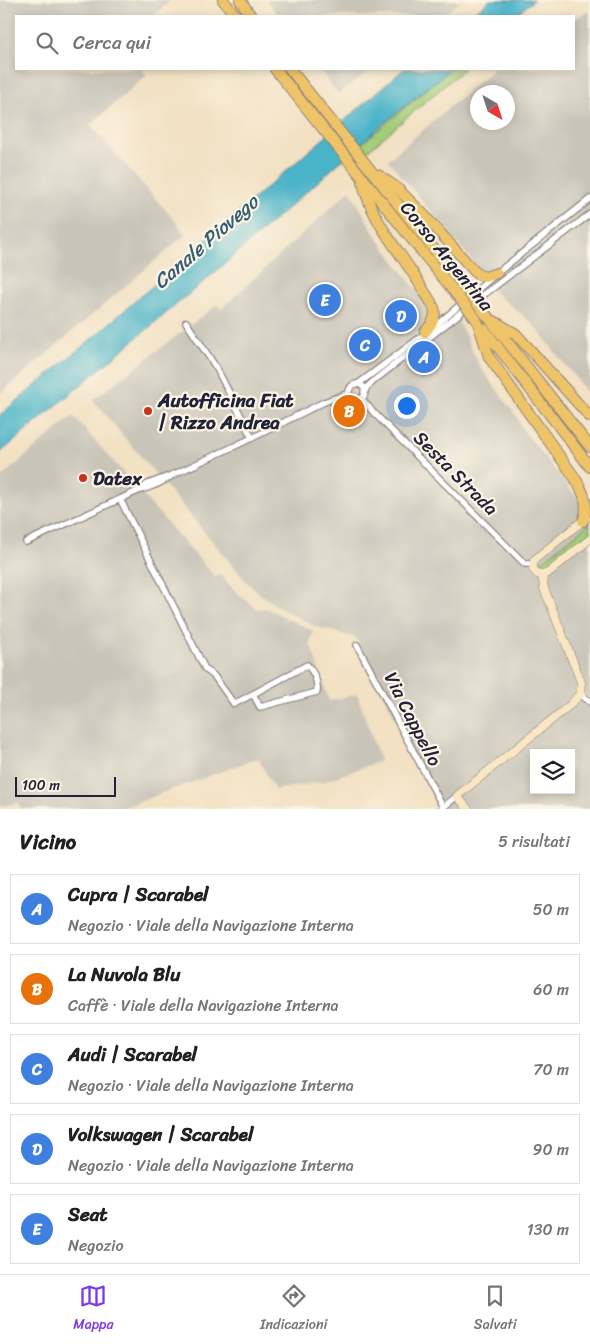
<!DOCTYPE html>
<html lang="it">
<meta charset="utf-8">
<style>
:root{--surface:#fff;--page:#f6f6f6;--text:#202124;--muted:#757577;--line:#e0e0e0;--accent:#7c3aed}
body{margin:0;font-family:Sriracha,sans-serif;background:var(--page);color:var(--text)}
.controls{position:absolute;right:15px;bottom:15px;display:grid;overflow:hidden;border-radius:0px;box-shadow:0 2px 8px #0003}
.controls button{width:45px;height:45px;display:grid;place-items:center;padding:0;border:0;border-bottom:1px solid var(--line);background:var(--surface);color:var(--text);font:25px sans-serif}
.compass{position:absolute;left:470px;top:85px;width:45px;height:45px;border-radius:50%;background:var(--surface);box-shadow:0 2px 8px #0003;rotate:141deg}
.scale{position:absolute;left:15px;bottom:12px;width:101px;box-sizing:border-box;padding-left:5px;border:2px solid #22223b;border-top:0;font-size:14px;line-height:18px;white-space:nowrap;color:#22223b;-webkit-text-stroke:4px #fcf5e5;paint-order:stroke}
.you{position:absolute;left:406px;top:405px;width:18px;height:18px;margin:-12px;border:4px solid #fff;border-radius:50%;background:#1a73e8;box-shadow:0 0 0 8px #1a73e833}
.badge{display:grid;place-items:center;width:32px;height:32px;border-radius:50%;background:var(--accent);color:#fff;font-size:16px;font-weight:700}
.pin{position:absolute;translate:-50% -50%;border:2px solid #fff;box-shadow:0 1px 5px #0006}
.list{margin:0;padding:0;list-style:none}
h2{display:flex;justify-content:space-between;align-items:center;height:65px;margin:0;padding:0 20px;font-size:21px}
h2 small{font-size:16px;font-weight:400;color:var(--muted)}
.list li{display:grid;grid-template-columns:32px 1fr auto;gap:15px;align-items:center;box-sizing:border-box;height:70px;margin:0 10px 10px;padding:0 10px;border:1px solid var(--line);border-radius:0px}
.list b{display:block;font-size:19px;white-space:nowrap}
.list p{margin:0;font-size:16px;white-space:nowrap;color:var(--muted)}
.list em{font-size:16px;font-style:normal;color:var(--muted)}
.icon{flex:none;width:28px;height:28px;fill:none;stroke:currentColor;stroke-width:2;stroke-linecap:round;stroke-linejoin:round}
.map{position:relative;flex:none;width:590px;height:809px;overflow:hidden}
.search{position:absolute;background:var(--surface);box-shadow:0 2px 8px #0003;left:15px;right:15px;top:15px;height:55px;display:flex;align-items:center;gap:12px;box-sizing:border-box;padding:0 18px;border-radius:0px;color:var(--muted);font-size:19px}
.sheet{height:465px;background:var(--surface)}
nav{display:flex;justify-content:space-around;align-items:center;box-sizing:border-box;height:70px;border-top:1px solid var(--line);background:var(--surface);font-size:14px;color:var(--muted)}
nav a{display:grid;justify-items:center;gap:2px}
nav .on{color:var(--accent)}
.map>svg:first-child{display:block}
.industrial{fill:#c8c4b8;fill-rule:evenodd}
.green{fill:#a3cc77;stroke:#627759}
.water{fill:#4ab3c8;stroke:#366a82}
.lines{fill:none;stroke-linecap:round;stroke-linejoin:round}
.street-casing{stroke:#8a827f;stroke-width:8}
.secondary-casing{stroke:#8a827f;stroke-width:9}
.highway-casing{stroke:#8a827f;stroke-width:12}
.street{stroke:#fff;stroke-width:5.5}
.secondary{stroke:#f9e7c3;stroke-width:8}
.highway{stroke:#efc469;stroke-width:10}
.highway-bridge-casing{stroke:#8a827f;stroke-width:12;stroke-linecap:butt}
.highway-bridge{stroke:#efc469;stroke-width:10}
.poi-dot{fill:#c8321e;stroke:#fcf5e5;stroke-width:2}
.labels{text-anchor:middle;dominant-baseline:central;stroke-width:4.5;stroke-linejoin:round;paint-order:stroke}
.street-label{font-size:19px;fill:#22223b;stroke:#fcf5e5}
.poi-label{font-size:19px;font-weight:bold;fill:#22223b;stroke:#fcf5e5;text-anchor:start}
.water-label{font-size:20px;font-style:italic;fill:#325c73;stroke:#fcf5e5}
</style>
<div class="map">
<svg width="590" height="809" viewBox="0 0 590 809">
<rect width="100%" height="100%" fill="#fcf5e5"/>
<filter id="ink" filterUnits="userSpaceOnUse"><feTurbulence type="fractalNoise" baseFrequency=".02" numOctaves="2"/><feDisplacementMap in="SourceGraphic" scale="10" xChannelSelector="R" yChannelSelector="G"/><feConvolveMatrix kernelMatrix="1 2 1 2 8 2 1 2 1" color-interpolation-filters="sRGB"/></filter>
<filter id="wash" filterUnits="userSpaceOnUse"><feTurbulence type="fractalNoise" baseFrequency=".0096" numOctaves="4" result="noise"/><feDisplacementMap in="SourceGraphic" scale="20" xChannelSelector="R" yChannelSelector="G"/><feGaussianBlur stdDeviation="1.12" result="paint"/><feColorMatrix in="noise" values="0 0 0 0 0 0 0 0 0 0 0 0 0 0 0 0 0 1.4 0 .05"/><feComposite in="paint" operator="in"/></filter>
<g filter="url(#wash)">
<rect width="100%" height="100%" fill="#f2e1c3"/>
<g class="industrial">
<polygon points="0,0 171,0 153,16 16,16 16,69 141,69 147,75 90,125 177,223 185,235 0,394"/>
<polygon points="267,0 462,0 442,16 279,16"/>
<path d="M590 11V396L532 323 494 292 480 270 388 160 494 69H574V19ZM478 92H508V122H478Z"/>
<polygon points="319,69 372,69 338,94"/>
<path d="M350 190 375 235 423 299 447 327 457 318 479 365 517 417 523 430 590 514V809H440L356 638 314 626 277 606 259 593 245 580 93 400 218 304 221 309ZM534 753H571V790H534Z"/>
<polygon points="73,416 215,577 220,574 238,594 257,609 266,608 313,631 310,643 329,701 357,694 380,761 325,781 275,790 258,758 119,809 21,809 18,803 0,806 0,478"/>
</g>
<g class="green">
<polygon points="451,69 464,69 365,153 359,146"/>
<polygon points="590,523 590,534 548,568 542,567 542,561"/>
</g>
<g class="water">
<polygon points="490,0 534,0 515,16 470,16"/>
<polygon points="404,69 451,69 383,124 227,262 0,453 0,415 90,340"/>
</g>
</g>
<g filter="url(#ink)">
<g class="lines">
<defs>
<g id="street">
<polyline points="186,322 217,369 252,438"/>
<polyline points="358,384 433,328 497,273 590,199"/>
<circle cx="357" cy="392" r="8"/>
<polyline points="364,392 367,387 376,379 486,293 590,214"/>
<polyline points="361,398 373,412 525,564 533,564"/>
<polyline points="140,490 148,484 177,473 252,438 324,402 349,393"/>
<path d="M120 499 205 669 214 676 234 704 253 694 260 707 317 692C318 682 314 672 307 665L253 694"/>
<path d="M26 542 140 490C152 487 162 483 173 475"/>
<polyline points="357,645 443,807"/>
<polyline points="580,694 590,702"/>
<polyline points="441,809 457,796"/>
</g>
<g id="secondary">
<polyline points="586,518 534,560 533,569 537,574 542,575 548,573 590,539"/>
<polyline points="468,809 457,796 570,705 580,694 581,682 544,588 542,575"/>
</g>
<g id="highway">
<polyline points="223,0 236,16"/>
<polyline points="240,0 251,16"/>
<polyline points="275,69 456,294"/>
<polyline points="290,69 464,287"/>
<polyline points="378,175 397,188 424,215 477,274 485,277 497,273"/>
<path d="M363 183C372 223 402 253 422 288 426 294 431 301 434 308 437 318 431 325 425 332"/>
<polyline points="484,312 590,447"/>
<polyline points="494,321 516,334 590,417"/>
<path d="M478 323 489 357 575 478C583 491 590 506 583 521"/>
<polyline points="484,329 590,467"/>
</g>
</defs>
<use href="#street" class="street-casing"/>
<use href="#secondary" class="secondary-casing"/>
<use href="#highway" class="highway-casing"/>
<use href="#street" class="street"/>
<use href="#secondary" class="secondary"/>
<use href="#highway" class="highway"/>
<defs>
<g id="highway-bridge">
<polyline points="464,287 484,312"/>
<polyline points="456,294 476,319"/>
</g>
</defs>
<use href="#highway-bridge" class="highway-bridge-casing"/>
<use href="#highway-bridge" class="highway-bridge"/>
</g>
</g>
<g class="poi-dot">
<circle cx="148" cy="411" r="5"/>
<circle cx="83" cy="478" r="5"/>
</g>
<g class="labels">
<g class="street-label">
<text transform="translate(447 256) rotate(51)">Corso Argentina</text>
<text transform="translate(456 473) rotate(45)">Sesta Strada</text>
<text transform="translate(413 719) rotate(63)">Via Cappello</text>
</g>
<g class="poi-label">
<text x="158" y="400">Autofficina Fiat<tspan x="158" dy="22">| Rizzo Andrea</tspan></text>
<text x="93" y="478">Datex</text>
</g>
<g class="water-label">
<text transform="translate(206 242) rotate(-41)">Canale Piovego</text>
</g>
</g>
</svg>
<div class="controls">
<button><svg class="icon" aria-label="layers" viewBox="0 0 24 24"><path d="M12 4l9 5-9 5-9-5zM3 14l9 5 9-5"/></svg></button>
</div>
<svg class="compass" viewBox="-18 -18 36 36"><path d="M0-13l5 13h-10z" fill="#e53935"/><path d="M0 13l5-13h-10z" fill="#757577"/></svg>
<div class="scale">100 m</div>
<div class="you"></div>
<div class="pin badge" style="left:424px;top:357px;background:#3f7fe0">A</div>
<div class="pin badge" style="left:349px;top:411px;background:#e8710a">B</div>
<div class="pin badge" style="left:365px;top:345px;background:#3f7fe0">C</div>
<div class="pin badge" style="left:401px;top:316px;background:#3f7fe0">D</div>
<div class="pin badge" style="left:325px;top:300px;background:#3f7fe0">E</div>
<div class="search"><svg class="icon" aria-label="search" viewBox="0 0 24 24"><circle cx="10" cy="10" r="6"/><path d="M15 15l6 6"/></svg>Cerca qui</div>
</div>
<section class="sheet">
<h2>Vicino<small>5 risultati</small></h2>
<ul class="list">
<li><span class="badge" style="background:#3f7fe0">A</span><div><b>Cupra | Scarabel</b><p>Negozio · Viale della Navigazione Interna</p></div><em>50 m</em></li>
<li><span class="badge" style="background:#e8710a">B</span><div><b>La Nuvola Blu</b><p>Caffè · Viale della Navigazione Interna</p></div><em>60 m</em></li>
<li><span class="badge" style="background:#3f7fe0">C</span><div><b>Audi | Scarabel</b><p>Negozio · Viale della Navigazione Interna</p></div><em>70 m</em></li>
<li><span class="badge" style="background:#3f7fe0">D</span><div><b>Volkswagen | Scarabel</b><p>Negozio · Viale della Navigazione Interna</p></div><em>90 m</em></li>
<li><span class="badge" style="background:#3f7fe0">E</span><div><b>Seat</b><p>Negozio</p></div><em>130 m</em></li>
</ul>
</section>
<nav>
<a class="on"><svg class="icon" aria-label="map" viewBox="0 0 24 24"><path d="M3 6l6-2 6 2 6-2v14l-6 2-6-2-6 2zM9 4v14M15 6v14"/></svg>Mappa</a>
<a><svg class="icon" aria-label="directions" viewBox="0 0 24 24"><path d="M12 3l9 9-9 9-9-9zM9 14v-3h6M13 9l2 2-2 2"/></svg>Indicazioni</a>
<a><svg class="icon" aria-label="saved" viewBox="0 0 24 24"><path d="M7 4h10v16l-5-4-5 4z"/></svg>Salvati</a>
</nav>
